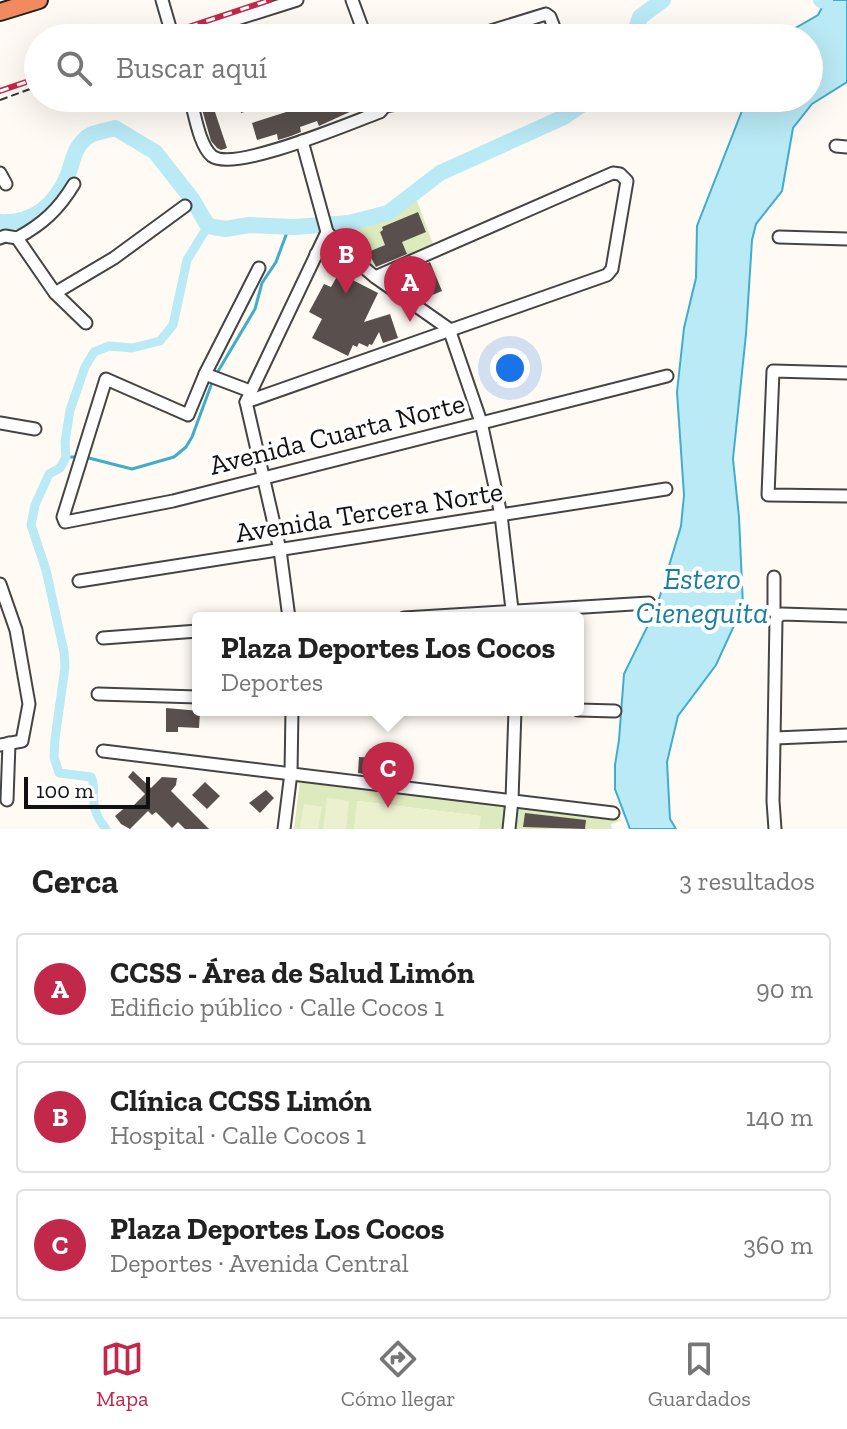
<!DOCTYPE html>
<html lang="es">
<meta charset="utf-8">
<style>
:root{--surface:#fff;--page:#f6f6f6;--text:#222;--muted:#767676;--line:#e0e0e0;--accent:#c22849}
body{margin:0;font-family:"Zilla Slab",serif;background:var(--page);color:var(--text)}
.scale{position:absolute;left:24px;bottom:20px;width:126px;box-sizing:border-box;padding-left:8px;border:4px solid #111;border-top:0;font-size:22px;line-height:28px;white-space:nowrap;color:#111;-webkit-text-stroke:6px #fff;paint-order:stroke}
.you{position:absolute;left:510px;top:368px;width:28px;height:28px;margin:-20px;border:6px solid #fff;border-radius:50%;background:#1a73e8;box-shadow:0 0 0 12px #1a73e833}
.badge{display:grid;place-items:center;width:52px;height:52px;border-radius:50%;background:var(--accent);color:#fff;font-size:26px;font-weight:700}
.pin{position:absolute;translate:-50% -66px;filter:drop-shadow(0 2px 4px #0008)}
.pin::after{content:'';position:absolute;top:42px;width:28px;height:24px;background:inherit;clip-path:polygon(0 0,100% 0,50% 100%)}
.popup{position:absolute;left:192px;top:612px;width:392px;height:104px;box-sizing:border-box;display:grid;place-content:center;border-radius:8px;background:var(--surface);filter:drop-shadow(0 2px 6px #0005);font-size:26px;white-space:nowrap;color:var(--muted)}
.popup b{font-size:30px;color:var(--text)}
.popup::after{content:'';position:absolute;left:50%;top:100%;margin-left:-16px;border:16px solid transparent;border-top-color:var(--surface)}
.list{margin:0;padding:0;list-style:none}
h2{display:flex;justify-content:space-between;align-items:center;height:104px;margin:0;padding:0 32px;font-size:34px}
h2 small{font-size:26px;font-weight:400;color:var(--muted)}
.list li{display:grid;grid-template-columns:52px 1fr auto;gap:24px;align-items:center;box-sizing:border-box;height:112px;margin:0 16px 16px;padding:0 16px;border:2px solid var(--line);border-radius:8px}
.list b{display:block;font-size:30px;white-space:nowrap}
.list p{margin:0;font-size:26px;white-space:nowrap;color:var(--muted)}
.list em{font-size:26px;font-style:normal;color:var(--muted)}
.icon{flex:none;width:44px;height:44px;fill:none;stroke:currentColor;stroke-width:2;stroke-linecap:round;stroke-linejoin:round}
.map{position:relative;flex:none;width:847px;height:829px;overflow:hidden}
.search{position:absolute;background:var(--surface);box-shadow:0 8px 32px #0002;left:24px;right:24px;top:24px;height:88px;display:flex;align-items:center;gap:20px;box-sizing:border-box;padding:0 28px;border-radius:44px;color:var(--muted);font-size:30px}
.sheet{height:488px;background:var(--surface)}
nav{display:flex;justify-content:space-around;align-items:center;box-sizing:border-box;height:112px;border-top:2px solid var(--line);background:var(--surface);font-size:22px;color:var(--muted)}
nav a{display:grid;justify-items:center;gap:4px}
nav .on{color:var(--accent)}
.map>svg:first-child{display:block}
.green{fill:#dceabd}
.pitch{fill:#ebf1cf}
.water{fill:#b9eaf6;stroke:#40adcd;stroke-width:2}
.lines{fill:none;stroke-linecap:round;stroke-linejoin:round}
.stream{stroke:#40adcd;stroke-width:3}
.canal{stroke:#b9eaf6;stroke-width:9}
.river{stroke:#b9eaf6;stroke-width:16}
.building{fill:#59504d}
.minor-casing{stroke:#444;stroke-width:15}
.highway-casing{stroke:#222;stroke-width:20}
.path{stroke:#333;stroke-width:2;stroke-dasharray:8 4;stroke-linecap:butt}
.minor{stroke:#fff;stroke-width:11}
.highway{stroke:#f3895e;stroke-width:16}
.rail-casing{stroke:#c22849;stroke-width:6}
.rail{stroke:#fff;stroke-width:3;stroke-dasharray:9;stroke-linecap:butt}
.labels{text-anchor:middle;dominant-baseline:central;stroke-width:8;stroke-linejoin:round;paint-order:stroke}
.street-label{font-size:28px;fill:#111;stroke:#fff}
.water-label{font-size:30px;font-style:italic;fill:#187ea4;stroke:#fff}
</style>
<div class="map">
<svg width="847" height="829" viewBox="0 0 847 829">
<rect width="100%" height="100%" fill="#fffbf4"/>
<g class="green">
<polygon points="416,198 433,244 407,255 403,244 396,247 400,258 393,262 387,248 426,231 417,212 383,227 383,230 380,232 382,238 390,243 368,252 375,269 349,249 336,230 391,216"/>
<polygon points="300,781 506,806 503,829 479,829 480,816 358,801 354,829 294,829"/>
<polygon points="519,808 623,820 611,824 612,829 516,829"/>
</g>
<g class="pitch">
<polygon points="327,798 349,801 346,829 323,829"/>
<polygon points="357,801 481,816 479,829 354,829"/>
<polygon points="304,804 322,807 318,829 300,828"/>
</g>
<polygon class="water" points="826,0 847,0 847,82 812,104 793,128 782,191 756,224 752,240 746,334 733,459 739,517 743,606 716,665 678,716 667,762 670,819 676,829 630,829 615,789 615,765 619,740 624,674 656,609 681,526 684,495 677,392 684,328 696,278 697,226 747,98 809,98 809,38 778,38 818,15"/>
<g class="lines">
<g class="stream">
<polyline points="217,373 255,309 262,283 276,262 289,227"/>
<polyline points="66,457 77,457"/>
<polyline points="85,457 132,469 174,457 186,447 192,437 213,380"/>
</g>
<path class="canal" d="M106 829C100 821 95 814 94 804 92 794 96 786 91 777L59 773 54 757 55 739 65 667 64 652 46 570 31 525 35 505 49 474 60 468 66 457 65 442 70 410 85 367 94 352 109 346 132 348 160 341 173 325 187 260 208 226"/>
<g class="river">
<polyline points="821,0 825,1"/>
<polyline points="633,38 640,17 663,0"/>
<path d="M0 222C33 224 54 207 67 177 73 163 73 149 86 138 92 132 106 131 115 128L155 152 192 199 208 226 225 229 249 225 294 227 349 223 388 213 440 173 564 117 592 98"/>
</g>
</g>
<g class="building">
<polygon points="237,98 284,98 284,100 241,113"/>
<polygon points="299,98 306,98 308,106 332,98 376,98 376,100 319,126 317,121 300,127 301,132 291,136 278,140 277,134 257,140 252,123 302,107"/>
<polygon points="212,103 227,148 221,150 217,148 211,141 201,106"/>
<polygon points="418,212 426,232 402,242 407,254 376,267 368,252 385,245 380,232 383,230 382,227"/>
<polygon points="430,262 442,291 425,298 413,270"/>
<polygon points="339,273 378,293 364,322 390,314 398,338 383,343 379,332 372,345 369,344 368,347 359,343 357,347 353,345 348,356 312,338 322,319 309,312 324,284 331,287"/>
<polygon points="166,708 200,711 199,728 178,727 178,732 166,732"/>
<polygon points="359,757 377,758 376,776 358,773"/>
<polygon points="133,771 151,788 162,777 177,778 176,785 171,791 209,829 185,829 178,822 172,828 156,812 152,815 148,811 130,829 121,824 115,816 128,805 131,808 145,794 128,777"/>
<polygon points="205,782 220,796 207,809 192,795"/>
<polygon points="266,790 274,798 260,813 249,803"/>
<polygon points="525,813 586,820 585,829 523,827"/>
</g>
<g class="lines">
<defs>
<g id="minor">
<polyline points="162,0 173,38"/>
<polyline points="352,0 366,38"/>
<polyline points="177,38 297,0"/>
<polyline points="468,38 546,14 550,17 558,38"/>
<path d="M190 98C195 114 199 145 212 156 234 173 352 122 380 112L385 106V98"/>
<polyline points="385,106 430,98"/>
<polyline points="302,141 327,232 343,250 375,277 449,329 481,422 501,515 513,618"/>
<polyline points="836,146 847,147"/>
<polyline points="0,173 6,184"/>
<polyline points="779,237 847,239"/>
<polyline points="0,238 5,236 17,238 55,293 114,258 185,206"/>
<path d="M17 238C43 224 59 209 74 184"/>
<polyline points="316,254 334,252 349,255"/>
<polyline points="259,268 205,374 188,415 106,379 63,517 65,522 173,501 667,376"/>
<polyline points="55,293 86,323"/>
<polyline points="847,373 773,371 768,495 847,496"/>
<polyline points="205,374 250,391"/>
<polyline points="246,402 607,275 612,269 627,181 620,174 613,173 375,277"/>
<polyline points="0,423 35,429"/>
<polyline points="774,577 774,611 777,616"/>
<polyline points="79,581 666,489"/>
<polyline points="0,584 16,630 26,687 29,704 22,741 0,745"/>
<polyline points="289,618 280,550 246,402 327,232"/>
<polyline points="404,618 649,603"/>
<polyline points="103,638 198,631"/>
<polyline points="98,694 198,697"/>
<polyline points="578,710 615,711"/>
<polyline points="775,738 847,735"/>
<polyline points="103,751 613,813"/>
<polyline points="7,800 9,743"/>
<polyline points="284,829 291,773 292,710"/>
<polyline points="509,829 512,800 515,710"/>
<polyline points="775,829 773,801 776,619 781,614 847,616"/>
</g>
<polyline id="highway" points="0,12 39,0"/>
</defs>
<use href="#minor" class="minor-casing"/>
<use href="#highway" class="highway-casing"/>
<polyline class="path" points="0,100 38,86"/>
<use href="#minor" class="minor"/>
<use href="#highway" class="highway"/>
<defs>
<g id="rail">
<polyline points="155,38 270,0"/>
<polyline points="0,91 38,78"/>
</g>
</defs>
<use href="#rail" class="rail-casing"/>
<use href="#rail" class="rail"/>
</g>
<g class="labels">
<g class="street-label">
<text transform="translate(337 434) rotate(-14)">Avenida Cuarta Norte</text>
<text transform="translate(369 512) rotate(-9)">Avenida Tercera Norte</text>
</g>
<g class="water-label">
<text x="702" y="579">Estero<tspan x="702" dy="34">Cieneguita</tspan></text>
</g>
</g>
</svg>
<div class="scale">100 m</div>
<div class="you"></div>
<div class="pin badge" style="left:410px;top:322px">A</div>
<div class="pin badge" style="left:346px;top:294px">B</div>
<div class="pin badge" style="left:388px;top:808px">C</div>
<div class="popup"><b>Plaza Deportes Los Cocos</b>Deportes</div>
<div class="search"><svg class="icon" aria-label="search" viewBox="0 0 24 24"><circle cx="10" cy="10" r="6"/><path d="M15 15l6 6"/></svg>Buscar aquí</div>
</div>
<section class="sheet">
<h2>Cerca<small>3 resultados</small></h2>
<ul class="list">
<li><span class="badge">A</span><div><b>CCSS - Área de Salud Limón</b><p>Edificio público · Calle Cocos 1</p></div><em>90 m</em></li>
<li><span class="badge">B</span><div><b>Clínica CCSS Limón</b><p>Hospital · Calle Cocos 1</p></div><em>140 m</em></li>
<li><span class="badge">C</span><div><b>Plaza Deportes Los Cocos</b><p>Deportes · Avenida Central</p></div><em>360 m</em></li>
</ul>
</section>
<nav>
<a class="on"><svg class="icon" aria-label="map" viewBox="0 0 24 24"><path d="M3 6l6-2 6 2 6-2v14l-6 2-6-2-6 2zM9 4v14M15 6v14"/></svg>Mapa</a>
<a><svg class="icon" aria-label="directions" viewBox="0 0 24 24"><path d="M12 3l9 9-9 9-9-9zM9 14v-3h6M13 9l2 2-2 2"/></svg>Cómo llegar</a>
<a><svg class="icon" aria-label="saved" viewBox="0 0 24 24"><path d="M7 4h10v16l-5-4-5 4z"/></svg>Guardados</a>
</nav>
